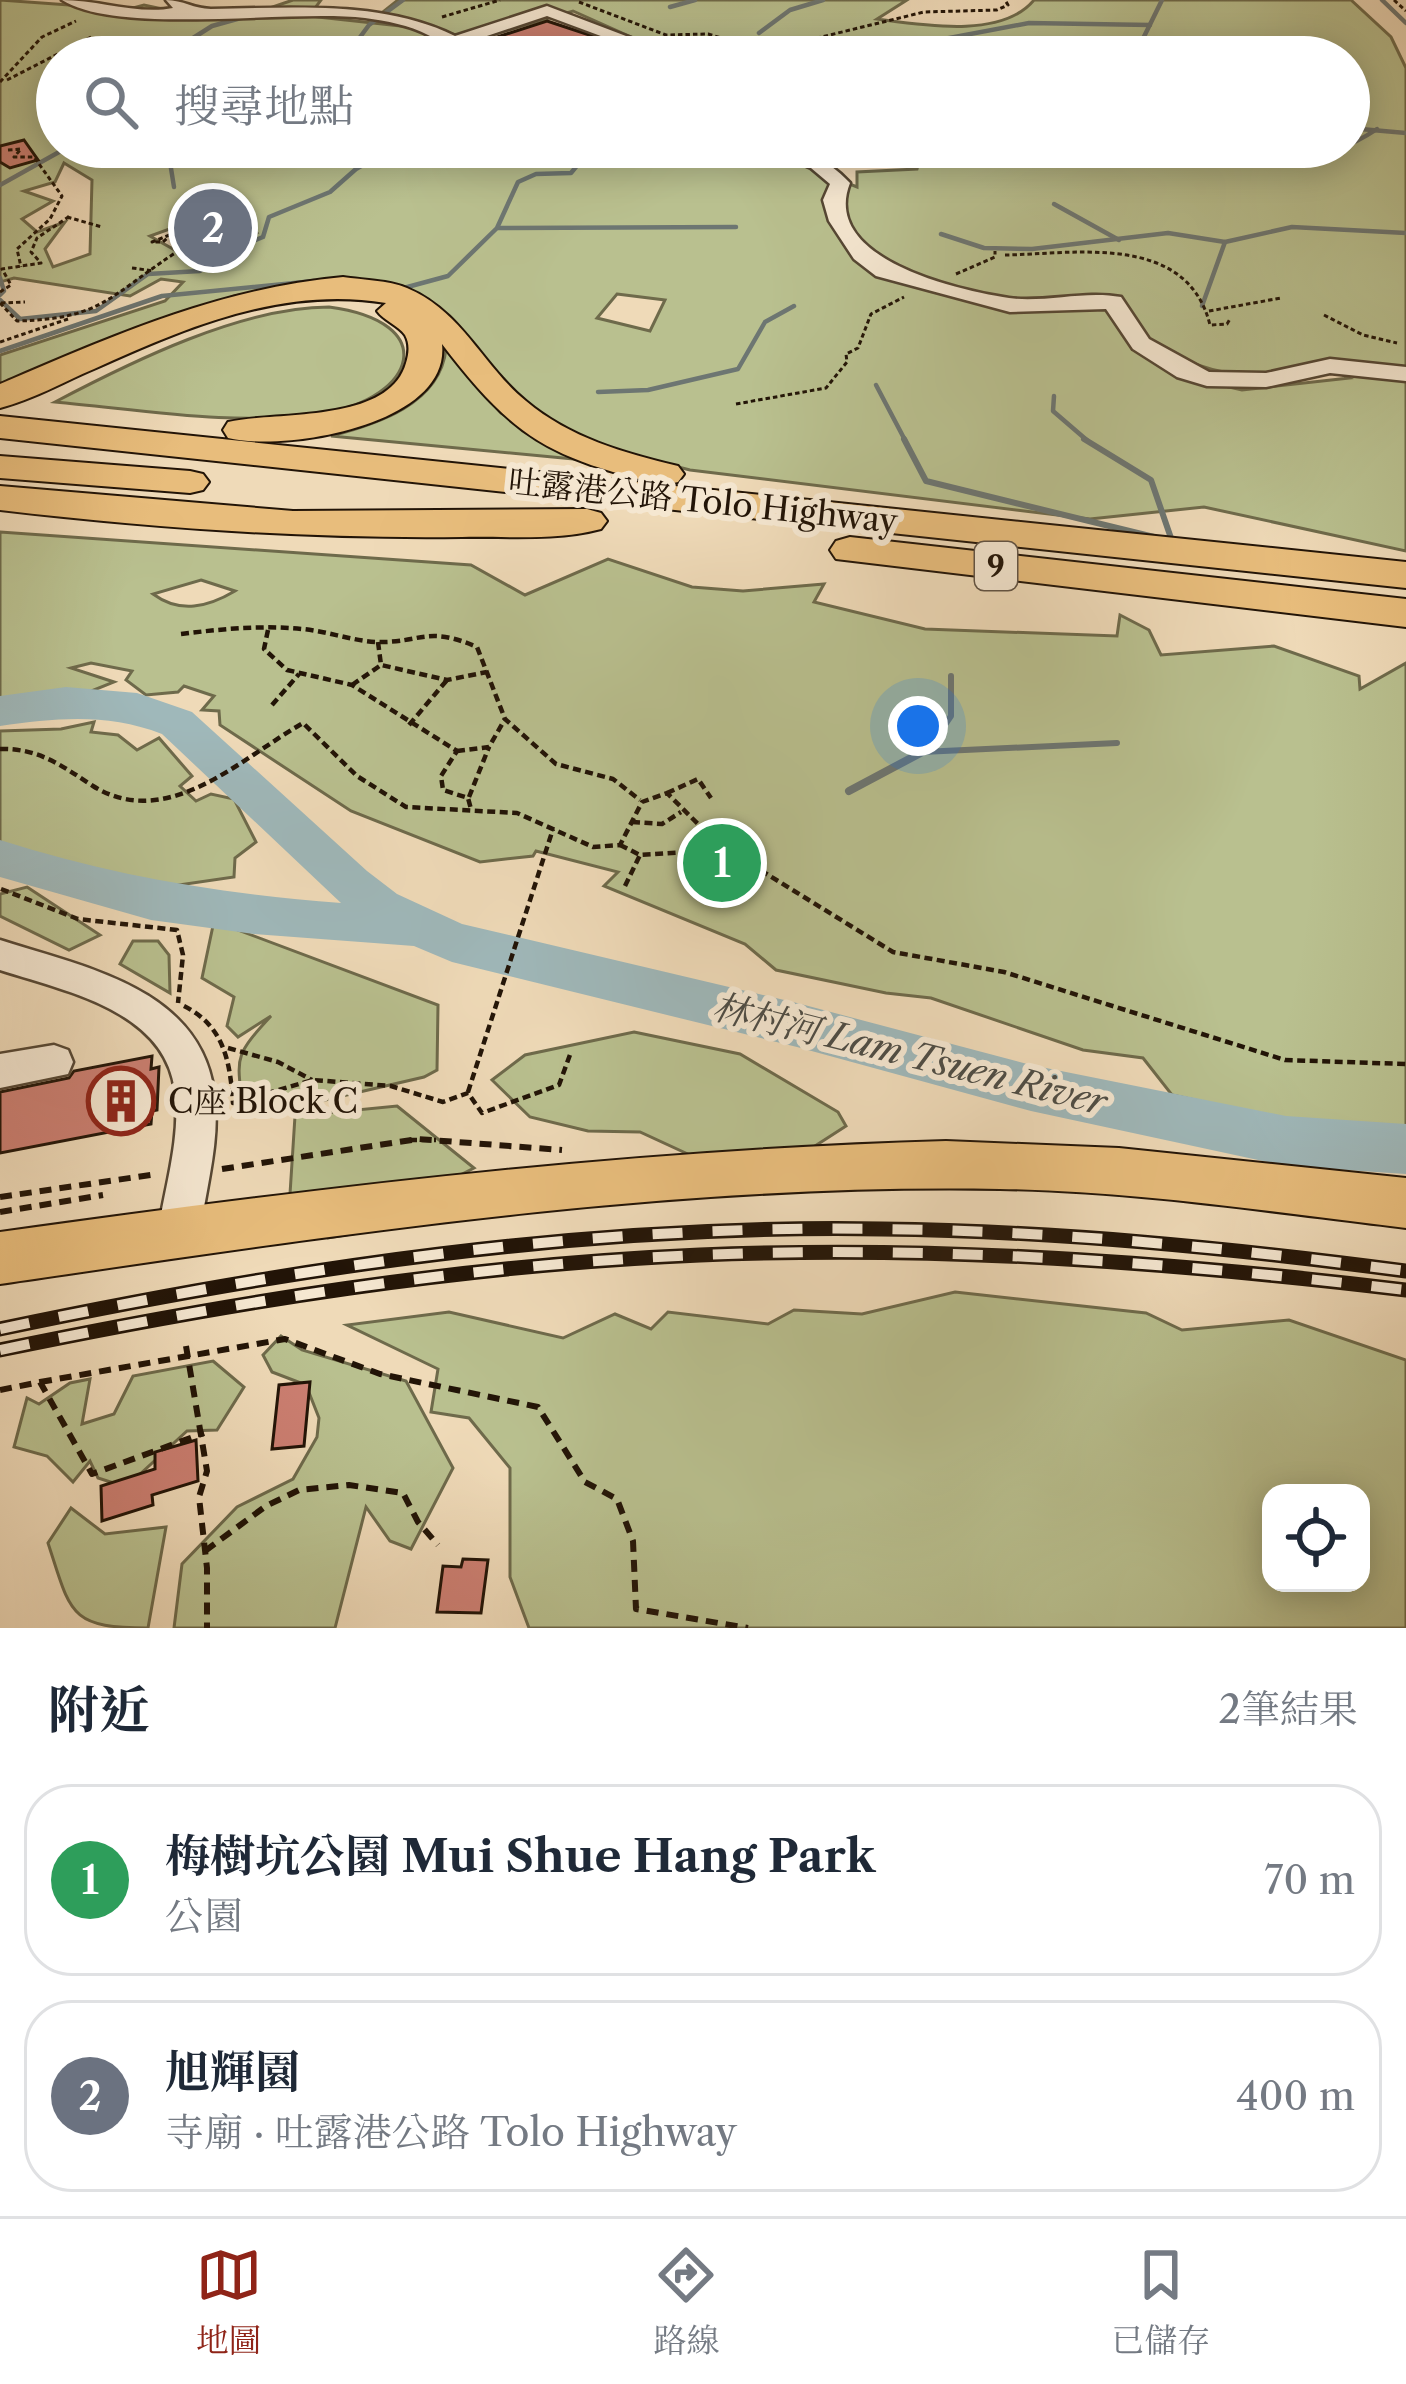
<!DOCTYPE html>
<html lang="zh-TW">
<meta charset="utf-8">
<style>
:root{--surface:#fff;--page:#f2f2f3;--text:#1f2937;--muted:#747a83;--line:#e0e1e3;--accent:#8f2418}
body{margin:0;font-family:"Libre Caslon Text","Noto Serif TC",serif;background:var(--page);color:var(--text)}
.controls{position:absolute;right:36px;bottom:36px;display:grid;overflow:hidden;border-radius:24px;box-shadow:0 6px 30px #0003}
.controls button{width:108px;height:108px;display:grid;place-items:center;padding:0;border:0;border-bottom:3px solid var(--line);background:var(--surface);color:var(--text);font:60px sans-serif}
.you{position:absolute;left:918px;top:726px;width:42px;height:42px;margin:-30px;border:9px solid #fff;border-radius:50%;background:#1a73e8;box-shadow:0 0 0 18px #1a73e833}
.badge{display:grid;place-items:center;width:78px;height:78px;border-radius:50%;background:var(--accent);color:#fff;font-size:39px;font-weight:700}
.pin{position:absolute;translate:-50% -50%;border:6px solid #fff;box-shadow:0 3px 12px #0006}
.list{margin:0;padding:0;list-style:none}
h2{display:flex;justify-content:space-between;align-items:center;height:156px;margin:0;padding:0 48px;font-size:51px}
h2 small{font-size:39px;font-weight:400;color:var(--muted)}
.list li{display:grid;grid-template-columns:78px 1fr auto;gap:36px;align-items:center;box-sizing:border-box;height:192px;margin:0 24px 24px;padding:0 24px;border:3px solid var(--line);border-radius:48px}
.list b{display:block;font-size:45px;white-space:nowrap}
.list p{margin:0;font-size:39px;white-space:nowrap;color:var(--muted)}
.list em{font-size:39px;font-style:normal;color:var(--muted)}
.icon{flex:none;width:66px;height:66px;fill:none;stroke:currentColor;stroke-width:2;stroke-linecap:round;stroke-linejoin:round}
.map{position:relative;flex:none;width:1406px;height:1628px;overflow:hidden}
.search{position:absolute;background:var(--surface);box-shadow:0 6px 30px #0003;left:36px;right:36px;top:36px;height:132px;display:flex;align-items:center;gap:30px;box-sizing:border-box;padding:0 42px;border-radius:66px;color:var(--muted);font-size:45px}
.sheet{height:588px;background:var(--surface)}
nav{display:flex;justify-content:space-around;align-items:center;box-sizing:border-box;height:168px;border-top:3px solid var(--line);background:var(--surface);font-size:33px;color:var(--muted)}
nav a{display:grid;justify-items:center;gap:6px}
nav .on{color:var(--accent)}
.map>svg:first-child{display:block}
.green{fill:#b9c08f;stroke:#6e6a4b;stroke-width:3;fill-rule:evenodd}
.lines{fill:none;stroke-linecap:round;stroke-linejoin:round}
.stream-far2{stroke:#6d7672;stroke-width:4.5}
.stream-far1{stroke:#6d7672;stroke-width:6}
.stream{stroke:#6d7672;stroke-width:8}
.river{fill:#9fb8ba;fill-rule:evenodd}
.building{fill:#cc7f72;stroke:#221407;stroke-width:3}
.minor-casing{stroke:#554633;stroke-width:5}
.major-casing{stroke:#221407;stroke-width:4}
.highway-casing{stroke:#221407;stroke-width:4}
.path-far2{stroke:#221407;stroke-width:3;stroke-dasharray:4.5 3;stroke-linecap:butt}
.path-far1{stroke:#221407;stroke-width:4.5;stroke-dasharray:8 4.5;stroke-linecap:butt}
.path{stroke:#221407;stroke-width:6;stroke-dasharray:12 8;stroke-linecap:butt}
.minor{fill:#f5e7d1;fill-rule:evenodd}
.major{fill:#e8bd7c;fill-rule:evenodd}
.highway{fill:#e8bd7c;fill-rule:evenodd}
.rail-casing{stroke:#221407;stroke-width:15}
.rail{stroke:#f5e7d1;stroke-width:10;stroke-dasharray:30;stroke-linecap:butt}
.labels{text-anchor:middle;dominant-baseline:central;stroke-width:12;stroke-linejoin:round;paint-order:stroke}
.shield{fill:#f5e7d1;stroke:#615344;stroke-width:3}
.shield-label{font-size:30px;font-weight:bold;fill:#221407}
.street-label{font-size:33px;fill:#221407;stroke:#f5e7d1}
.poi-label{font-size:33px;fill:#221407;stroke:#f5e7d1;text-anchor:start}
.water-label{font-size:36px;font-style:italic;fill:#4e4d46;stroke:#f5e7d1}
</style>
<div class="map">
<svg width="1406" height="1628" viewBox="0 0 1406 1628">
<rect width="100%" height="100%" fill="#efdab8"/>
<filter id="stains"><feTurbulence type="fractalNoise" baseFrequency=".00167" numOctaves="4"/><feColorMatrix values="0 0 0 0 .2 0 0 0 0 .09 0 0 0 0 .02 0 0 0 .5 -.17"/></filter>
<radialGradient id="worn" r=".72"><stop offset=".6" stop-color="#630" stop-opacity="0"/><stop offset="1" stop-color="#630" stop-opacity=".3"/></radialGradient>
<g class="green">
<path d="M0 0 83 6 107 15 144 5 200 17 258 12 293 0H321L309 16 419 28 463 57H57V147H758L857 187V172L917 169 920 158 870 154 854 147H1349V57H761L704 39 658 49 573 11 471 41 423 23 379 15 398 0H907L877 19C922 25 1002 39 1034 0H1351L1391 37 1406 68V551L1204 507 1090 519 690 470 608 449 554 424 506 386 438 307 321 281 234 296 0 389V355L165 301 183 282 161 279 130 296 14 278 0 282ZM64 163 92 180 90 254 53 267 45 249 65 222 37 232 22 219 53 201 24 191 55 182ZM196 196C225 201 238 212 257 233L203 266 150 236 178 226ZM617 294 665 300 650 331 597 318ZM1172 355C1200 367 1224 375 1255 374 1294 374 1312 359 1349 378L1242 390 1189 378Z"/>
<path d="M329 307C442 322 416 398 324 413 235 427 143 410 55 402 131 362 242 307 329 307Z"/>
<path d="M446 349 501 413 584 460 331 436C377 424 440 404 446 349Z"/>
<path d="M0 532 471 565 525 595 608 559 692 587 743 591 824 584 814 602 925 629 1117 636 1120 615 1149 630 1161 655 1274 646 1359 676 1360 689 1406 663V1136L1322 1128 1172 1095 1143 1058 1083 1050 931 998 886 993 776 970 745 944 604 886 618 872 536 851 533 856 480 862 351 811 220 725 219 711 202 710 214 696 184 686 178 692 146 695 126 680 132 671 91 663 71 668 114 682 84 694 0 700ZM201 580 235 591C208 607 180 614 153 594Z"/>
<polygon points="94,722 91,732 118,735 137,750 159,738 192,776 180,786 196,801 211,794 234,799 256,842 235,858 234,877 172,886 120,879 0,844 0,731 61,729"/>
<polygon points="27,887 100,935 69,950 0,916 0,894"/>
<path d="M214 921 438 1005 437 1070 424 1077 321 1101 289 1097 243 1114C238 1057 231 1059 271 1016L238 1037 227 1026 234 997 202 978Z"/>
<polygon points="133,941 158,941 169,955 170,993 120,964"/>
<polygon points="634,1032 740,1054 838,1112 846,1126 801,1155 716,1167 640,1132 588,1131 530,1117 492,1080 525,1055"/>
<polygon points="397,1106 474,1168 425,1193 394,1227 328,1238 290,1194 295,1116"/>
<path d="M955 1292 1146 1313 1182 1330 1289 1320 1406 1360V1628H529L510 1577V1468L469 1418 431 1412 438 1369 347 1325 449 1312 563 1338 615 1314 651 1329 668 1312 768 1324 794 1310 862 1314ZM1271 1493H1361V1583H1271Z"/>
<polygon points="281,1336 302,1350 406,1381 453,1468 411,1549 390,1541 366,1507 335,1628 174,1628 182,1564 237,1507 293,1479 317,1437 319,1418 306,1385 272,1372 263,1355"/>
<polygon points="213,1361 244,1387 217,1430 187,1431 126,1487 98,1478 90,1461 73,1482 47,1456 14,1447 27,1398 39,1404 70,1383 90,1379 82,1424 114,1414 133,1376"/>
<path d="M71 1508 105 1534 166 1527 148 1628C68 1628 71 1613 48 1543Z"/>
</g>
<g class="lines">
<g class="stream-far2">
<polyline points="1382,0 1406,23"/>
<polyline points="670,7 695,0"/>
<polyline points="759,33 790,10 823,0"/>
<polyline points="810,51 842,44 912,45"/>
<polyline points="163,57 212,26 248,16"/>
<polyline points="338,57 352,48 369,25 403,0"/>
<polyline points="910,57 912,45 1029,23 1150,25"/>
<polyline points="1073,57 1129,57"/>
<polyline points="1134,57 1162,0"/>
<polyline points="1349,128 1406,133"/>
<path d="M1167 162C1242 166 1312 173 1377 129"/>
<polyline points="0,185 68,147"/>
<polyline points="174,187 169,156 180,147"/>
<polyline points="1054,204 1119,240"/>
<polyline points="498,228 736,227"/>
<polyline points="941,234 984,248 1032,249 1168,233 1225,242 1292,227 1406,233"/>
<polyline points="0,278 4,291 0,295"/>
<polyline points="400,289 448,276 497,228 518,182 536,174 571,173 584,157 605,147"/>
<polyline points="0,300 20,319 96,311 148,274 200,271 221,254 263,237 269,217 330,192 356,169 394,147"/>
<polyline points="1202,306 1225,242"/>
<polyline points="0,351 162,296 314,281"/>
<polyline points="876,385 906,442"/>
<polyline points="598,392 648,390 738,369 765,322 794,306"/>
<polyline points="1054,396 1053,411 1089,442"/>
</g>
<g class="stream-far1">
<polyline points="904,439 926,481 1154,537"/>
<polyline points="1084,439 1151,480 1172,541"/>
<polyline points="929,748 951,716 951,676"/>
<polyline points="922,752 1117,743"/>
</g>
<polyline class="stream" points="849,791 928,749"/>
<path class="river" d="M66 687 137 693 192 712 367 871 397 894 462 924 797 1003 1031 1065 1286 1116 1406 1124V1174L1286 1166 1031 1111 797 1047 452 962 414 946 254 934 151 920 0 877V840C113 876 222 894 341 903L162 734C107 713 57 718 0 726V696Z"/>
</g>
<g class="building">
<polygon points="547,21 638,51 649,57 522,57 485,41"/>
<polygon points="24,140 38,160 10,168 0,162 0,146"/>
<polygon points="152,1056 151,1069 159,1067 157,1110 152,1111 151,1124 0,1153 0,1092 69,1078 74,1071"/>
<polygon points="310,1382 304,1446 272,1449 279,1385"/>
<polygon points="196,1440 198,1481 152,1495 153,1505 102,1521 101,1486 155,1469 155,1452"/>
<polygon points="463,1559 488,1560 481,1613 437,1612 443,1566 461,1567"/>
</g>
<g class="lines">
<defs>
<g id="minor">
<path d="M62 0C98 0 139 15 173 8L166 0C183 0 194 9 211 9 292 8 382 0 455 36L547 6 647 44 633 48 547 16 466 43 487 57C460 57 450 45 428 35 409 25 387 21 365 18 288 9 119 36 62 0Z"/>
<path d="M763 147C798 147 825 156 850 183 820 259 957 290 1009 298 1045 303 1085 290 1121 297L1149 339 1209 372 1266 373 1330 359 1406 367V381L1330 373 1266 387 1207 386 1177 377 1133 349 1106 309 1010 312 876 276 854 259 829 221 823 200 830 184 811 168Z"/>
<path d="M0 940C84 967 200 988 214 1092 221 1138 206 1187 200 1232L194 1246 179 1252 164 1246 158 1232C165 1187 181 1137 175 1091 165 1010 65 991 0 970Z"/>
<polygon points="54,1045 68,1050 73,1062 68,1074 0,1088 0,1054"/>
</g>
<path id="major" d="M946 1141 1119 1148 1406 1178V1228C1271 1212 1136 1191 1000 1189 665 1183 330 1236 0 1284V1232C315 1188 628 1150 946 1141Z"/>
<g id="highway">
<path d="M343 277C363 280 388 280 407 288 462 311 482 365 526 401 570 438 624 453 678 466L684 474 678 482 665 485 1406 562V588L0 438V416L664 485C548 458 514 438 442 344 451 425 285 452 228 438L223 430 228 422C275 411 389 424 406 363 409 353 410 344 405 335 398 325 384 321 377 311L386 303C283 286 187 327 94 369 63 382 32 400 0 408V384C112 336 220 288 343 277Z"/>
<polygon points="0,456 190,471 203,474 209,482 203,490 190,493 0,478"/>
<path d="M0 486 293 511 587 509 601 513 607 521 601 529C557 541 507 536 462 537 308 539 153 528 0 510Z"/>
<polygon points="850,537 1406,599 1406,627 836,559 830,550 836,541"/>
</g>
</defs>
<use href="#minor" class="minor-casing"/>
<use href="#major" class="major-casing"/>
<use href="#highway" class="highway-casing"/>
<g class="path-far2">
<polyline points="1394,0 1406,11"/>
<polyline points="579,2 666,35 708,34 764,51 924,12 997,10 1008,5 1005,0"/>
<polyline points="442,17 500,0"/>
<polyline points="7,80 91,37"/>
<polyline points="0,82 42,37 76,21"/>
<polyline points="8,150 21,149 14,157 34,157 62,196 50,219 17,249 21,267"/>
<polyline points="67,217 102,227"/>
<polyline points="172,234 190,243"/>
<polygon points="172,234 163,242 152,242"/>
<path d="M1005 255C1074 254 1187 232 1210 325L1227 324 1230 319"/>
<polyline points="132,268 154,271"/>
<polyline points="956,274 995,257 995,251"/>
<polyline points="0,292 11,285 2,269 41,263 31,252 37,238 70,216"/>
<path d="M0 303 17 321C100 319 109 297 172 255 186 246 202 241 215 232L212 229"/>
<polyline points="1,303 25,302"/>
<polyline points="1209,311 1281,298"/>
<polyline points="1324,315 1363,335 1397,343"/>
<polyline points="0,342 68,319"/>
<polyline points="736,404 826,388 847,362 846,354 858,348 871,314 904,297"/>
</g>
<g class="path-far1">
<polyline points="268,630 264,649 287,670 352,685 457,751 441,776 443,790 468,798 471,809"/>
<path d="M181 634C222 629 262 625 302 629 327 631 352 641 377 642 422 643 426 625 477 647L505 719 556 764 613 779 640 800"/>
<polyline points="378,642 381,665 447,680 487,672"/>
<polyline points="352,685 381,665"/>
<polyline points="272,705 299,674"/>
<polyline points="409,725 447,680"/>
<path d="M0 749C39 748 62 766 93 786 167 832 240 759 303 723L357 776 406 807 517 813 593 847 620 845 642 802 667 793 705 831 728 842 757 868 893 952 1004 972 1285 1060 1406 1064"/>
<polyline points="457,751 489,747 505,719"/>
<polyline points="667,793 698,779 711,798"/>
<polyline points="469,797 489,747"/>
<polyline points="632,822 662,824 681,812"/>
<polyline points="620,845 640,855 690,852 748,860"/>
<polyline points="625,886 640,855"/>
<polyline points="1,889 78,919 177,930 183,955 178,1003"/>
<path d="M184 1006C224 1026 230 1061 233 1103L313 1080 391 1086 443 1102 468 1093 482 1113 559 1085 571 1052"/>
<polyline points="228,1048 278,1062 312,1080"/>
<polyline points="468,1092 553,829"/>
<polyline points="409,1140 436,1140"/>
</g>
<g class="path">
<polyline points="222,1169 418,1139 562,1150"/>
<polyline points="0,1197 157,1174"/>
<polyline points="0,1212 103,1195"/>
<polyline points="186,1346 207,1471 199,1497 207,1568 207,1628"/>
<polyline points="40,1382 285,1339 380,1374 538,1407 585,1482 617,1499 633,1541 636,1609 748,1628"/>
<polyline points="0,1390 40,1382 92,1474 204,1433"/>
<polyline points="205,1551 266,1506 299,1490 349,1485 403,1493 418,1522 438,1545"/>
</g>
<use href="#minor" class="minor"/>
<use href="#major" class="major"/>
<use href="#highway" class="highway"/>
<defs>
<g id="rail">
<path d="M0 1329C290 1268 584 1224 882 1229 1058 1231 1231 1248 1406 1271"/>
<path d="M0 1350C232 1302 463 1265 700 1255 937 1245 1171 1262 1406 1290"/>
</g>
</defs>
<use href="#rail" class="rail-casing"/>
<use href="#rail" class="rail"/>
</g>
<defs>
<symbol id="building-ring" viewBox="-11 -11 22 22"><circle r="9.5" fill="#f5e7d1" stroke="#8f2418" stroke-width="1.5"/><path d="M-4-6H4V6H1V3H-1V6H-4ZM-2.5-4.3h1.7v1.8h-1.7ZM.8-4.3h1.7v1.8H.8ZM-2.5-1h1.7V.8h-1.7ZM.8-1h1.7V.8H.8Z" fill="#8f2418"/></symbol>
</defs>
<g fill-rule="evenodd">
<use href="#building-ring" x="83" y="1063" width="76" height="76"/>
</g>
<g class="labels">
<rect class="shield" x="975" y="542" width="42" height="48" rx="9"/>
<g class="shield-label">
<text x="996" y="566">9</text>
</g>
<g class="street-label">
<text transform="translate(703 501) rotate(6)">吐露港公路 Tolo Highway</text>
</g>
<g class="poi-label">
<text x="168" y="1101">C座 Block C</text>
</g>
<g class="water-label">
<text transform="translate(910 1054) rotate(14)">林村河 Lam Tsuen River</text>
</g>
</g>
<rect width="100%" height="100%" filter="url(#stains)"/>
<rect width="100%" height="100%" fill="url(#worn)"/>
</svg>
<div class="controls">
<button><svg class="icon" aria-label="locate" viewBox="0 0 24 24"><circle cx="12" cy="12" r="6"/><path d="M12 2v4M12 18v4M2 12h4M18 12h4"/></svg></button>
</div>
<div class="you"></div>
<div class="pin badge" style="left:722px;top:863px;background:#2e9e5b">1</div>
<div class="pin badge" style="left:213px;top:228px;background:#6b7280">2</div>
<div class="search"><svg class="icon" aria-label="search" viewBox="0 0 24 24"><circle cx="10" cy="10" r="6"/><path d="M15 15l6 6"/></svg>搜尋地點</div>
</div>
<section class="sheet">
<h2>附近<small>2筆結果</small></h2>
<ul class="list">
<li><span class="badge" style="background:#2e9e5b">1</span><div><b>梅樹坑公園 Mui Shue Hang Park</b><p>公園</p></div><em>70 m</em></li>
<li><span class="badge" style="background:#6b7280">2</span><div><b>旭輝園</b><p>寺廟 · 吐露港公路 Tolo Highway</p></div><em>400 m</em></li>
</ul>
</section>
<nav>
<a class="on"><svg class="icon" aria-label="map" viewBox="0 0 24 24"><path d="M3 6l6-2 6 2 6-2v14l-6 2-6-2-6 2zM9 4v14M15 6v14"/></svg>地圖</a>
<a><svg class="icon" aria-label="directions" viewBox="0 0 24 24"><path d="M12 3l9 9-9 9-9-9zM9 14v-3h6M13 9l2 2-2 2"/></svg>路線</a>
<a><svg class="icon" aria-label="saved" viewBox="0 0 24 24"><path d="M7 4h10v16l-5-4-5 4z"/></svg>已儲存</a>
</nav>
